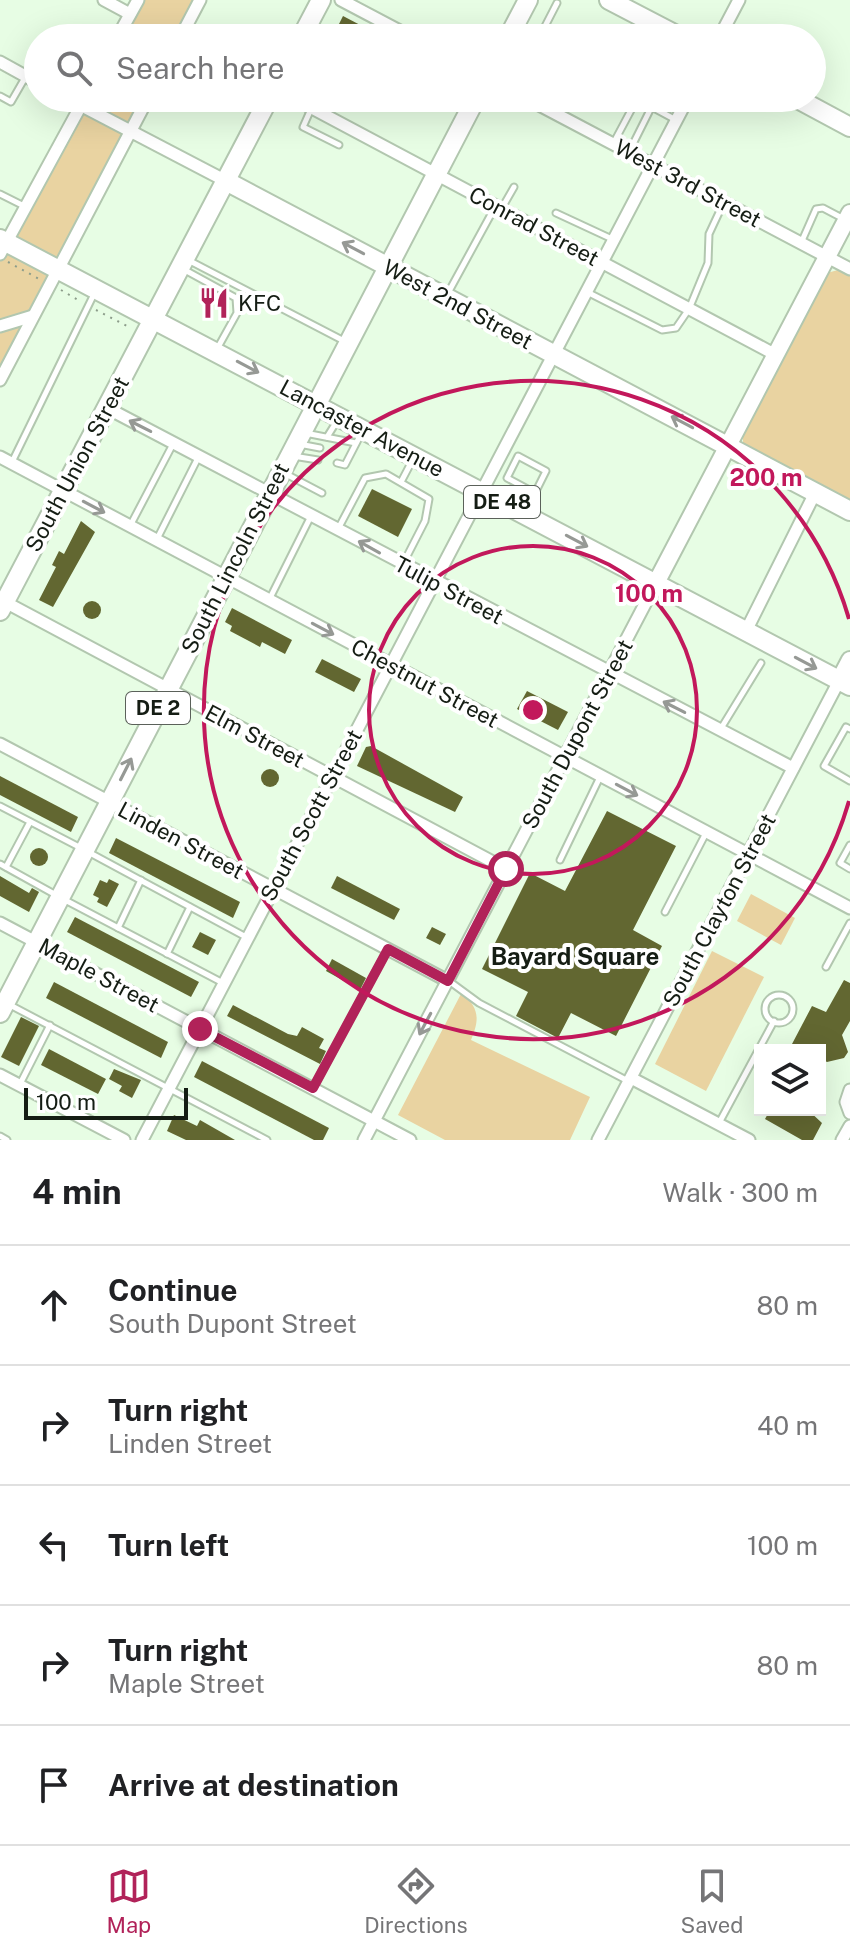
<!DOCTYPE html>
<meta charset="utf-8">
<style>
:root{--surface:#fff;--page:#f6f6f6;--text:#202124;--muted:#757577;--line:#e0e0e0;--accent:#b12259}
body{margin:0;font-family:"Public Sans",sans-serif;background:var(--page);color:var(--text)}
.controls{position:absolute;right:24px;bottom:24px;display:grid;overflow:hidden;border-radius:0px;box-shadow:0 8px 32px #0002}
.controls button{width:72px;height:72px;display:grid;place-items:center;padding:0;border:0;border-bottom:2px solid var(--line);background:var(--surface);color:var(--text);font:40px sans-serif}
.scale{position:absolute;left:24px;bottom:20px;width:164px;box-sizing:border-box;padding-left:8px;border:4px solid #151d14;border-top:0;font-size:22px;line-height:28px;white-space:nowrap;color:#151d14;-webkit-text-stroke:6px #fff;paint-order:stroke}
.stop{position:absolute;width:24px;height:24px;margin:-18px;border:6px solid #b12259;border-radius:50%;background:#fff}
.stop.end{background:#b12259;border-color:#fff;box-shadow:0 2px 8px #0008}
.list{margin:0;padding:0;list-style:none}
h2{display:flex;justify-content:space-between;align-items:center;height:104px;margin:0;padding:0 32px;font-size:34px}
h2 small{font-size:26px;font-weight:400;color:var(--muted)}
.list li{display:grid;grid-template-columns:52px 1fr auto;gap:24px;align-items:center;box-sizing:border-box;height:120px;padding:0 32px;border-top:2px solid var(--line)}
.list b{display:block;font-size:30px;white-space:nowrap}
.list p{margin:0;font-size:26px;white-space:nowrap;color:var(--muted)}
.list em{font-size:26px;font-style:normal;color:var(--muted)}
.icon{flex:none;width:44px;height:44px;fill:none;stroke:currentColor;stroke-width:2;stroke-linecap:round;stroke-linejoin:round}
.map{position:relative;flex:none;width:850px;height:1140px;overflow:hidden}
.search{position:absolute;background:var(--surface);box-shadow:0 8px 32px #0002;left:24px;right:24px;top:24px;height:88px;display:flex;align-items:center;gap:20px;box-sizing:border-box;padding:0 28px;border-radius:44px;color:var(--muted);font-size:30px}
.sheet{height:704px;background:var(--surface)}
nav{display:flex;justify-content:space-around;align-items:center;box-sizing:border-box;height:112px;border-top:2px solid var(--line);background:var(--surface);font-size:22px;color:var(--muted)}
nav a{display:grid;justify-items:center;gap:4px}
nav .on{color:var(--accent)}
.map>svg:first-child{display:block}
.green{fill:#e9d3a1}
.building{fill:#626731}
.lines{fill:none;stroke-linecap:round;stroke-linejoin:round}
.lane-casing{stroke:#b2c7af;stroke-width:9}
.street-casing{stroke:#b2c7af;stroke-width:15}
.secondary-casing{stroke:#b2c7af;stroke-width:20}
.primary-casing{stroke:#b2c7af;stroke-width:22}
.path{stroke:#8c9c8a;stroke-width:2;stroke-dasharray:2 6;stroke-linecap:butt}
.lane{stroke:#fff;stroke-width:5}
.street{stroke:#fff;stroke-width:11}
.secondary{stroke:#fff;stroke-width:16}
.primary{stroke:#fff;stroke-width:18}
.oneway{stroke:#969995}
.route{stroke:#b12259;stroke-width:10}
.ring{fill:none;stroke:#c2185b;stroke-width:4}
.labels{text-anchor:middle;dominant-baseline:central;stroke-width:8;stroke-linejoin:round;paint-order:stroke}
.shield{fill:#fff;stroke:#5b615a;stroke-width:2}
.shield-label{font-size:20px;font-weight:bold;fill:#151d14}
.street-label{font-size:22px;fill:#151d14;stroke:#fff}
.poi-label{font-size:22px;fill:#151d14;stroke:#fff;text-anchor:start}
.neighbourhood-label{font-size:24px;font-weight:bold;fill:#151d14;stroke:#fff}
.centre{fill:#c2185b;stroke:#fff;stroke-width:4}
.ring-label{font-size:24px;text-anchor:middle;font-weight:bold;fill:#c2185b;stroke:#fff;stroke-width:8;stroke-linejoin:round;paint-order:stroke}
</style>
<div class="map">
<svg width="850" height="1140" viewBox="0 0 850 1140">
<rect width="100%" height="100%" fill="#e7fde4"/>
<g class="green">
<polygon points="138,0 200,0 180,38 117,38"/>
<polygon points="85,98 148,98 0,380 0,254"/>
<polygon points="838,270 850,276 850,503 743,446 743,436 827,273"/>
<polygon points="751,894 795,918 781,945 737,921"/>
<polygon points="712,951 764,977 706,1091 655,1064"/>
<path d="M462 992C479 1009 480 1018 471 1040L590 1097 570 1140H445L398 1115Z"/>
</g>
<g class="building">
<polygon points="343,16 385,38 332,38"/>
<polygon points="372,489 412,509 398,537 358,516"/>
<polygon points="81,521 95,532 53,607 39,600 56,567 52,565 59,551 64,554"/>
<circle cx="92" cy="610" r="9"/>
<polygon points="232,608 292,640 285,654 262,642 260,647 230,631 232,626 225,622"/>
<polygon points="322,659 361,679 354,692 315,672"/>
<polygon points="527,691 568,712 558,730 517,709"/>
<polygon points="371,746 463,797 455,812 357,766 366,747"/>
<circle cx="270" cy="778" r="9"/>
<polygon points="0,776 78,817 71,832 0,795"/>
<polygon points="607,811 676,846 633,930 662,946 616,1036 571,1013 558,1038 516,1016 528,992 482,969 530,873 565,891"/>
<polygon points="116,838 240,902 233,918 109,853"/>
<circle cx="39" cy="857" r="9"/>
<polygon points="0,876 29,893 32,888 39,892 29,912 0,896"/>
<polygon points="337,876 400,909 394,920 331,888"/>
<polygon points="109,879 119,884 107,907 97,902 99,898 93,895 100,880 107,883"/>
<polygon points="75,917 199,982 191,997 67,932"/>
<polygon points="432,927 446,934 440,945 426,938"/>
<polygon points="200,932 216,940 208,955 192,947"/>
<polygon points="332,959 366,978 360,990 326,971"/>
<polygon points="844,980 850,983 850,1021 842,1035 848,1052 844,1058 827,1062 820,1058 820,1050 803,1050 792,1044 812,1006 826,1012"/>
<polygon points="54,982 168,1042 161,1058 46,998"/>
<polygon points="233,1005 288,1034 297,1036 302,1027 324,1039 319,1048 326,1051 320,1064 227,1016"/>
<polygon points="21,1017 39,1026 19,1066 1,1057"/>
<polygon points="49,1049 106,1079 98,1094 41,1065"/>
<polygon points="202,1061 329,1128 323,1140 314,1140 194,1077"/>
<polygon points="114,1069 141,1080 132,1098 119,1091 122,1086 109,1079"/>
<polygon points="770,1110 803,1113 808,1110 822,1123 813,1140 802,1140 765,1119"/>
<polygon points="174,1115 197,1126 200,1120 235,1140 186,1140 167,1131"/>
</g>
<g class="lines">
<defs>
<g id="lane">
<polyline points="539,38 557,3"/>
<polyline points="0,96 11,102 26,76"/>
<polyline points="637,99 676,120"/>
<polyline points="311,109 303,127 339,145"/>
<polyline points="613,144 637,99"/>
<polyline points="629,152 651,108"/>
<polyline points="0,194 24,206"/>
<polyline points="502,208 514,187"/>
<polyline points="556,213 612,239"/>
<polyline points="801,243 816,209 823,208 842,218"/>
<polyline points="188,260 346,342"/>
<polyline points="183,269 236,298 237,313 217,349"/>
<polyline points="587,292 662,330 676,328 689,309 708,263 709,234 723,204"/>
<polyline points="448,293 495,207"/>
<polyline points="305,433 356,443"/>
<polyline points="327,437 337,421"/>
<polyline points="299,444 320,448"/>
<polyline points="293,456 318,460"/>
<polyline points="12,462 95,292"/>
<polyline points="337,463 345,465 361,434"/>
<polyline points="284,473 322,493"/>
<polyline points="401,482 412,461"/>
<polyline points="527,509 546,471 518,456 507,478 535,493"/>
<polyline points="130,526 173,444"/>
<polyline points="338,529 365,478 386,474 429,499 425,521 404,562"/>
<polyline points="157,539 199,456"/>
<polyline points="269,600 311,516"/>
<polyline points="850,729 846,727 824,766 850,781"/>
<polyline points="720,730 761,663"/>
<polyline points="0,806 81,848"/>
<polyline points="850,845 840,863 850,869"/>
<polyline points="90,853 246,937"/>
<polyline points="560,860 600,777"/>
<polyline points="0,864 56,895"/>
<polyline points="6,867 30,822"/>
<polyline points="65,900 223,983"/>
<polyline points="665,912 706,833"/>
<polyline points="118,928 141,880"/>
<polyline points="167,954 190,907"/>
<polyline points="826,967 850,923"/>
<polyline points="449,981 479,1003 628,1081"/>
<circle cx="779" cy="1009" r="14"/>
<polyline points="10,1005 267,1140"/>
<polyline points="20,1084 50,1025"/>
<polyline points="313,1088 388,949"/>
<polyline points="719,1123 774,1021"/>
<polyline points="0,1136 7,1140"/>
</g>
<g id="street">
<polyline points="104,0 130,14"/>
<polyline points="341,0 413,38"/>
<polyline points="117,38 138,0"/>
<polyline points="180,38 200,0"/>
<polyline points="719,38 739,0"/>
<polyline points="0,62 38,83"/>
<polyline points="67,98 224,180"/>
<polyline points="293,98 776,355"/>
<polyline points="526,98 850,269"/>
<polyline points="0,254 85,98"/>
<polyline points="0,326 33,316"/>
<polyline points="0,380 148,98"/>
<polyline points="107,408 793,768"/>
<polyline points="0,457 850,908"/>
<polyline points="5,602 506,869"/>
<polyline points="746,631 815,493"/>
<polyline points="0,744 448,981"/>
<polyline points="0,923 410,1140"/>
<polyline points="0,1075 124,1140"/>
<polyline points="631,1078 749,1140"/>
<polyline points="850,1090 846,1102 850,1113"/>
<polyline points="142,1140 688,98"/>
<polyline points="364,1140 656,583"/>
<polyline points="598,1140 839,681"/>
<polyline points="842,1140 850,1126"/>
</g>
<g id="secondary">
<polyline points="656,583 850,213"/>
<polyline points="839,681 850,660"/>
</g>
<g id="primary">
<polyline points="609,0 682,38"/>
<polyline points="301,38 321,0"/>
<polyline points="508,38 528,0"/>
<polyline points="796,98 850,127"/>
<polyline points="224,180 850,511"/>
<polyline points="0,239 850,686"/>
<polyline points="0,611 269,98"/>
<polyline points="0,1013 476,98"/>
</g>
</defs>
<use href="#lane" class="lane-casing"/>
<use href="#street" class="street-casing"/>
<use href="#secondary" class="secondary-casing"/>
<use href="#primary" class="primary-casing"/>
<g class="path">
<polyline points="8,262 41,280"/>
<polyline points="61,290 80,301"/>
<polyline points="96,310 129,327"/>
</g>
<use href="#lane" class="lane"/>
<use href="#street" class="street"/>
<use href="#secondary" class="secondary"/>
<use href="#primary" class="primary"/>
</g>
<defs><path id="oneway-shaft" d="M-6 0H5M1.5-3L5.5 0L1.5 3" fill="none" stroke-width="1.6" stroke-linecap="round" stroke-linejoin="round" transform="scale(2)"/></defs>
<g class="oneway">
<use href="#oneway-shaft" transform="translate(353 248) rotate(-152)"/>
<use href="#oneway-shaft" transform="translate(248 367) rotate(28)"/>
<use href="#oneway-shaft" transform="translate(682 422) rotate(-152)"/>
<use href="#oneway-shaft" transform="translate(140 426) rotate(-153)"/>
<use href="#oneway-shaft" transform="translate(94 507) rotate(28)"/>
<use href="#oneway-shaft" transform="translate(577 541) rotate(28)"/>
<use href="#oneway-shaft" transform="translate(369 547) rotate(-151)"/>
<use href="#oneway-shaft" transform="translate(323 629) rotate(28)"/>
<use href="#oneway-shaft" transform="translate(806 663) rotate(28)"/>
<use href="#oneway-shaft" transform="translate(674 707) rotate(-153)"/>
<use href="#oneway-shaft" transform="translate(126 769) rotate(-63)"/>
<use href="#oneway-shaft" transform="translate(627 790) rotate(28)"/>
<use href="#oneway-shaft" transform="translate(425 1024) rotate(118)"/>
</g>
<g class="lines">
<polyline class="route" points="200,1029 313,1088 388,949 448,981 506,869"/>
</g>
<g class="ring">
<circle cx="533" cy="710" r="164"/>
<path d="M849 801A329 329 0 1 1 849 619"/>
</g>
<defs>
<symbol id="restaurant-bare" viewBox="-9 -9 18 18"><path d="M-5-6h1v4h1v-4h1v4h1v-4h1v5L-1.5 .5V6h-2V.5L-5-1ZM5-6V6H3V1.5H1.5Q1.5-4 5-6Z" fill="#b12259" stroke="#fff" stroke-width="2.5" paint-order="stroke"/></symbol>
</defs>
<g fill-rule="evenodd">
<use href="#restaurant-bare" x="192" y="281" width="44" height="44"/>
</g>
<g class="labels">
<g class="shield">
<rect x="464" y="486" width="76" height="32" rx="6"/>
<rect x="126" y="692" width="64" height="32" rx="6"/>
</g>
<g class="shield-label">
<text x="502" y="502">DE 48</text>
<text x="158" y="708">DE 2</text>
</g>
<g class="street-label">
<text transform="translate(688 183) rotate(28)">West 3rd Street</text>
<text transform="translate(534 226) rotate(28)">Conrad Street</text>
<text transform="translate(458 304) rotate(28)">West 2nd Street</text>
<text transform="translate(362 428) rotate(28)">Lancaster Avenue</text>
<text transform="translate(77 464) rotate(-62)">South Union Street</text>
<text transform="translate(235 558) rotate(-63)">South Lincoln Street</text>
<text transform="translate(449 590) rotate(28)">Tulip Street</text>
<text transform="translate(425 683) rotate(28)">Chestnut Street</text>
<text transform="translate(577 734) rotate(-62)">South Dupont Street</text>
<text transform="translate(255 736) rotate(28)">Elm Street</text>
<text transform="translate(311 815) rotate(-62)">South Scott Street</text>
<text transform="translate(181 840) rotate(28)">Linden Street</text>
<text transform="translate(719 910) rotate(-62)">South Clayton Street</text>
<text transform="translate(99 975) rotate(28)">Maple Street</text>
</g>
<g class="poi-label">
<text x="238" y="303">KFC</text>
</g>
<g class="neighbourhood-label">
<text x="575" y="956">Bayard Square</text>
</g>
</g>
<circle cx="533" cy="710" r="12" class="centre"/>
<g class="ring-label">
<text x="766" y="486">200 m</text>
<text x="649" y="602">100 m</text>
</g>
</svg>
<div class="controls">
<button><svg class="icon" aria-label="layers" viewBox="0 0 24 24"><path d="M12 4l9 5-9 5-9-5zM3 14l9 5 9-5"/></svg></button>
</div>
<div class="scale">100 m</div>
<div class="stop" style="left:506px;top:869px"></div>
<div class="stop end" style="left:200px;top:1029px"></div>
<div class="search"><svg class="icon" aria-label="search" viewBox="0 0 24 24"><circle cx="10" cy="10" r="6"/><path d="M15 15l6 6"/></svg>Search here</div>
</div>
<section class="sheet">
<h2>4 min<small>Walk · 300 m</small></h2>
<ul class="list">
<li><svg class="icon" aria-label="ahead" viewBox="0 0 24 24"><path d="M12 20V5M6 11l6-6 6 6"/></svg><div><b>Continue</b><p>South Dupont Street</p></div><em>80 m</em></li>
<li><svg class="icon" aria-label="right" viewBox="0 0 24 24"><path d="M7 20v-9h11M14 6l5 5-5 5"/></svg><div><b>Turn right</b><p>Linden Street</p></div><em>40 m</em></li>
<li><svg class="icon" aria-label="left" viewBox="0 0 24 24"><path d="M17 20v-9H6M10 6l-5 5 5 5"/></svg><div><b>Turn left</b></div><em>100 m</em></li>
<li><svg class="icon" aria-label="right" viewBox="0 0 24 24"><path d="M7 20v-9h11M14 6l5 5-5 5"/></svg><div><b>Turn right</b><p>Maple Street</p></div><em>80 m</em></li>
<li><svg class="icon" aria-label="arrive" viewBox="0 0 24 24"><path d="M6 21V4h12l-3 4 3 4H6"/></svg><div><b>Arrive at destination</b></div></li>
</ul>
</section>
<nav>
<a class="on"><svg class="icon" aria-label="map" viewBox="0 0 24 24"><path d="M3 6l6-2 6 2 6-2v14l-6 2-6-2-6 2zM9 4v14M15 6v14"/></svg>Map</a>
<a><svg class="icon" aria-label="directions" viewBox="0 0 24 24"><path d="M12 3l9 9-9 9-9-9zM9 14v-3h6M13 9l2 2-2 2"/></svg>Directions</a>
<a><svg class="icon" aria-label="saved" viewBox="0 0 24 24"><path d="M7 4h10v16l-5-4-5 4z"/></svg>Saved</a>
</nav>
